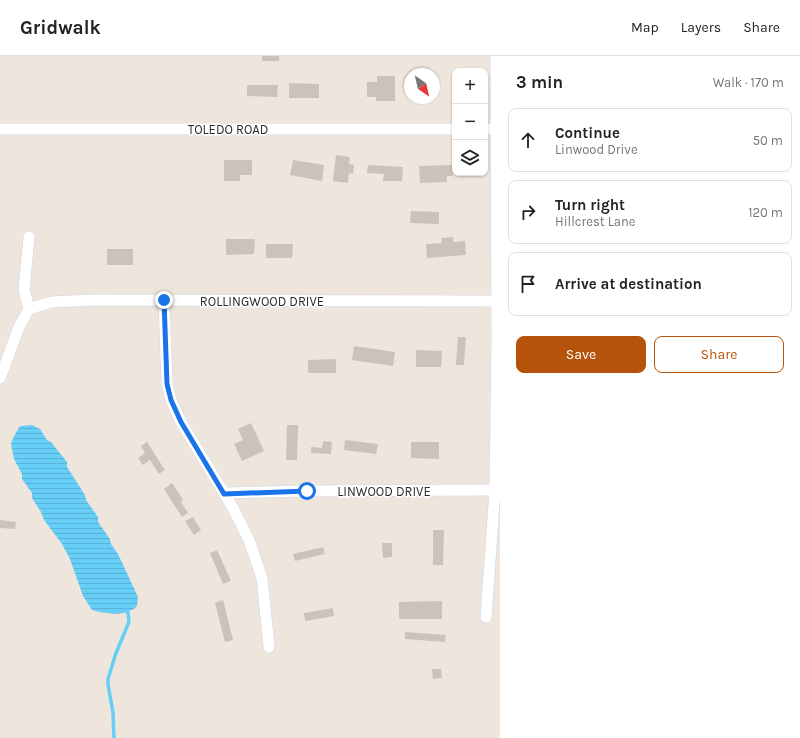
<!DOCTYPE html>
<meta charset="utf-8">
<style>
:root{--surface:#fff;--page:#f6f6f6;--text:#222;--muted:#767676;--line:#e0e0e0;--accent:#b45309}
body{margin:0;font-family:Karla,sans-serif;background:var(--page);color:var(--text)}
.controls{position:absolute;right:12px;top:12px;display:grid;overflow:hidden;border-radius:8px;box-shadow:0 1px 3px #0004}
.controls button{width:36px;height:36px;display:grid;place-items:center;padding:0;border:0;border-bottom:1px solid var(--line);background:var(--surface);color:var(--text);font:20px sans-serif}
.compass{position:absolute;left:404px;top:12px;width:36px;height:36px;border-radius:50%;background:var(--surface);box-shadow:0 1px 3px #0004;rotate:146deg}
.stop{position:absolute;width:12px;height:12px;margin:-9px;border:3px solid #1a73e8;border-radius:50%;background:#fff}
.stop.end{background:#1a73e8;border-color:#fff;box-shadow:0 1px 4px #0008}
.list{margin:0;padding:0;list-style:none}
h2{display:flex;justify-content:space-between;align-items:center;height:52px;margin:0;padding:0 16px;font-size:17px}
h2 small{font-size:13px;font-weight:400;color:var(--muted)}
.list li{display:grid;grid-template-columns:26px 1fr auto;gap:12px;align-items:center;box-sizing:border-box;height:64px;margin:0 8px 8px;padding:0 8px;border:1px solid var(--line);border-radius:8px}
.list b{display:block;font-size:15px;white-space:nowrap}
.list p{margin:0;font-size:13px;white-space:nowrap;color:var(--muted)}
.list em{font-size:13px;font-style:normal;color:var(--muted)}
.actions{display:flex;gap:8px;padding:12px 16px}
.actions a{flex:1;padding:9px 0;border:1px solid var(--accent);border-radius:8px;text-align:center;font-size:14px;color:var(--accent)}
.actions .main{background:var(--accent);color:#fff}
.icon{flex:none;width:22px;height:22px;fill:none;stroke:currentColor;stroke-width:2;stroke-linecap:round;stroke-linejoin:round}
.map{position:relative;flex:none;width:500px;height:682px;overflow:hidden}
header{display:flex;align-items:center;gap:24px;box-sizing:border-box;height:56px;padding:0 20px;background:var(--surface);border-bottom:1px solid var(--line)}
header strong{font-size:19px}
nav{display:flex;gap:22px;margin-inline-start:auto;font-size:14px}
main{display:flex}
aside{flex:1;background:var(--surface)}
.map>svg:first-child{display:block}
.water{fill:url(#water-rules)}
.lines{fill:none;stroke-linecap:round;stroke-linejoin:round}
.stream{stroke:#67cff7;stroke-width:3.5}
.building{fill:#c9c3bb}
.street-casing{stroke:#d1d4e5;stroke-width:12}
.street{stroke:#fff;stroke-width:11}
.route{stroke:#1a73e8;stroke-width:5}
.labels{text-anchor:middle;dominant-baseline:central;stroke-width:3;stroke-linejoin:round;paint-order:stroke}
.street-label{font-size:13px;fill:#2b2b2b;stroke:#fff}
</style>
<header>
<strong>Gridwalk</strong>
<nav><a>Map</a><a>Layers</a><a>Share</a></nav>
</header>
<main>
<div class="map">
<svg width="500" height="682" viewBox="0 0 500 682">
<defs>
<pattern id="water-rules" width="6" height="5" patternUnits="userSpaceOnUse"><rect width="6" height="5" fill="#67cff7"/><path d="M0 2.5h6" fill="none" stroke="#5ab2d4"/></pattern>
</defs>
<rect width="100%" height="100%" fill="#eee6dc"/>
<path class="water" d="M32 369 40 373 47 384 51 386 67 406V411L85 439 86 444 98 461V466L110 483 111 488 118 498 138 541 137 550C127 561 105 558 92 554L83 540 70 503 62 488 44 464 41 456 32 442V437L22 423V418L14 403 11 388 14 380 20 370Z"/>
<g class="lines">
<polyline class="stream" points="114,682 113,657 108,628 108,623 116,597 129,566 128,557 126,554"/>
</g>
<g class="building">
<rect x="262" y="0" width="17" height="5"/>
<polygon points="377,20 395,20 395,45 376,45 376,41 367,41 367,26 377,26"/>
<polygon points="289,27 319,28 319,42 289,42"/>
<polygon points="247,29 278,29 277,41 247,40"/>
<polygon points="336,99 350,101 349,108 354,109 353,118 349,117 348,127 333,125"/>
<polygon points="224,104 252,104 252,119 240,119 240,125 224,125"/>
<polygon points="293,104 324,109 322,125 290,119"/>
<polygon points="368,109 403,111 402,125 383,125 384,118 367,117"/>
<polygon points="452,109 453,120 447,120 447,126 420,127 419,110"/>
<polygon points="411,155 439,156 439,168 410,167"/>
<polygon points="453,181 453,186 465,185 466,199 427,202 426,188 442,187 441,182"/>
<polygon points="226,183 255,183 254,198 226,199"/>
<polygon points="266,188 293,188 292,202 266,202"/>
<rect x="107" y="193" width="26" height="16"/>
<polygon points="458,281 466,281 464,309 456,309"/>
<polygon points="354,290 395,296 393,310 352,304"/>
<polygon points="416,294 442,295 441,311 416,311"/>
<polygon points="336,303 336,317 308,317 308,304"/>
<polygon points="251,367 264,395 242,405 234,388 243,384 238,373"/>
<polygon points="287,369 298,369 297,404 286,404"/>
<polygon points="345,384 378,388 376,398 344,394"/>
<polygon points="323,385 332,386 331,398 311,397 311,391 322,392"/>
<polygon points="147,386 165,414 159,418 150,404 143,409 138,402 145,397 141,390"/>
<polygon points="411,386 439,386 439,403 411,402"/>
<polygon points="172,427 183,444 181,446 188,457 182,461 164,433"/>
<polygon points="193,461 201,474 194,479 185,465"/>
<polygon points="0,464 16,466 15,473 0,472"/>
<polygon points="433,474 444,474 443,509 433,509"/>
<polygon points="382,487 392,487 392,501 383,502"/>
<polygon points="323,491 325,498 295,505 293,498"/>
<polygon points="217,494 231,525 223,528 210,497"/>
<polygon points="223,544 233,584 225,586 215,547"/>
<polygon points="442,545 442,563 399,563 399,546"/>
<polygon points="333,552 334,560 305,565 304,557"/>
<polygon points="405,576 446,579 445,586 405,583"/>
<polygon points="432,613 441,613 442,622 433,623"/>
</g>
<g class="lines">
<defs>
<g id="street">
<polyline points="0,73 455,73"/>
<polyline points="485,73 496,73"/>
<polyline points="164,244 167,328 171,344 181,366 233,452 249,484 262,522 269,591"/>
<polyline points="29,253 51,246 94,244 497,245"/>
<polyline points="0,322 19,271 29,253 24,233 29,181"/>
<polyline points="224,437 307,435 495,434"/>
<polyline points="486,561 495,434 497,284 496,0"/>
</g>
</defs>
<use href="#street" class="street-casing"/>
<use href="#street" class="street"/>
</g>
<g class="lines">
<polyline class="route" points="164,244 167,328 171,344 181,366 224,438 307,435"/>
</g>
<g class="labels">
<g class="street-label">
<text x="228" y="73">TOLEDO ROAD</text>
<text x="262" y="245">ROLLINGWOOD DRIVE</text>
<text x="384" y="435">LINWOOD DRIVE</text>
</g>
</g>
</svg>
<div class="controls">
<button>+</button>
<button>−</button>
<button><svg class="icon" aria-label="layers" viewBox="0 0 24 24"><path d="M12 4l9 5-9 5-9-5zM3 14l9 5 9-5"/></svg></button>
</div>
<svg class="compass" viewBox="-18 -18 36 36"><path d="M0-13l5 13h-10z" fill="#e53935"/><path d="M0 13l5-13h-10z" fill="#767676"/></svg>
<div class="stop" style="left:307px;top:435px"></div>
<div class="stop end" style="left:164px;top:244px"></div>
</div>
<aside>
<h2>3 min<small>Walk · 170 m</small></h2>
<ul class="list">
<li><svg class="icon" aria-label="ahead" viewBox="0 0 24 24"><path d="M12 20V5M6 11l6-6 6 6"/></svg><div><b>Continue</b><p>Linwood Drive</p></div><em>50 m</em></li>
<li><svg class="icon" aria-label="right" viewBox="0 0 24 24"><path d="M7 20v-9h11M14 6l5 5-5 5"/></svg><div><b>Turn right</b><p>Hillcrest Lane</p></div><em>120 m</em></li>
<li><svg class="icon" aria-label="arrive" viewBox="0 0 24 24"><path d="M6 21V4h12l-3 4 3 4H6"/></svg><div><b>Arrive at destination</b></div></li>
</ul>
<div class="actions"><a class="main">Save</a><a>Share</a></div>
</aside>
</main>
